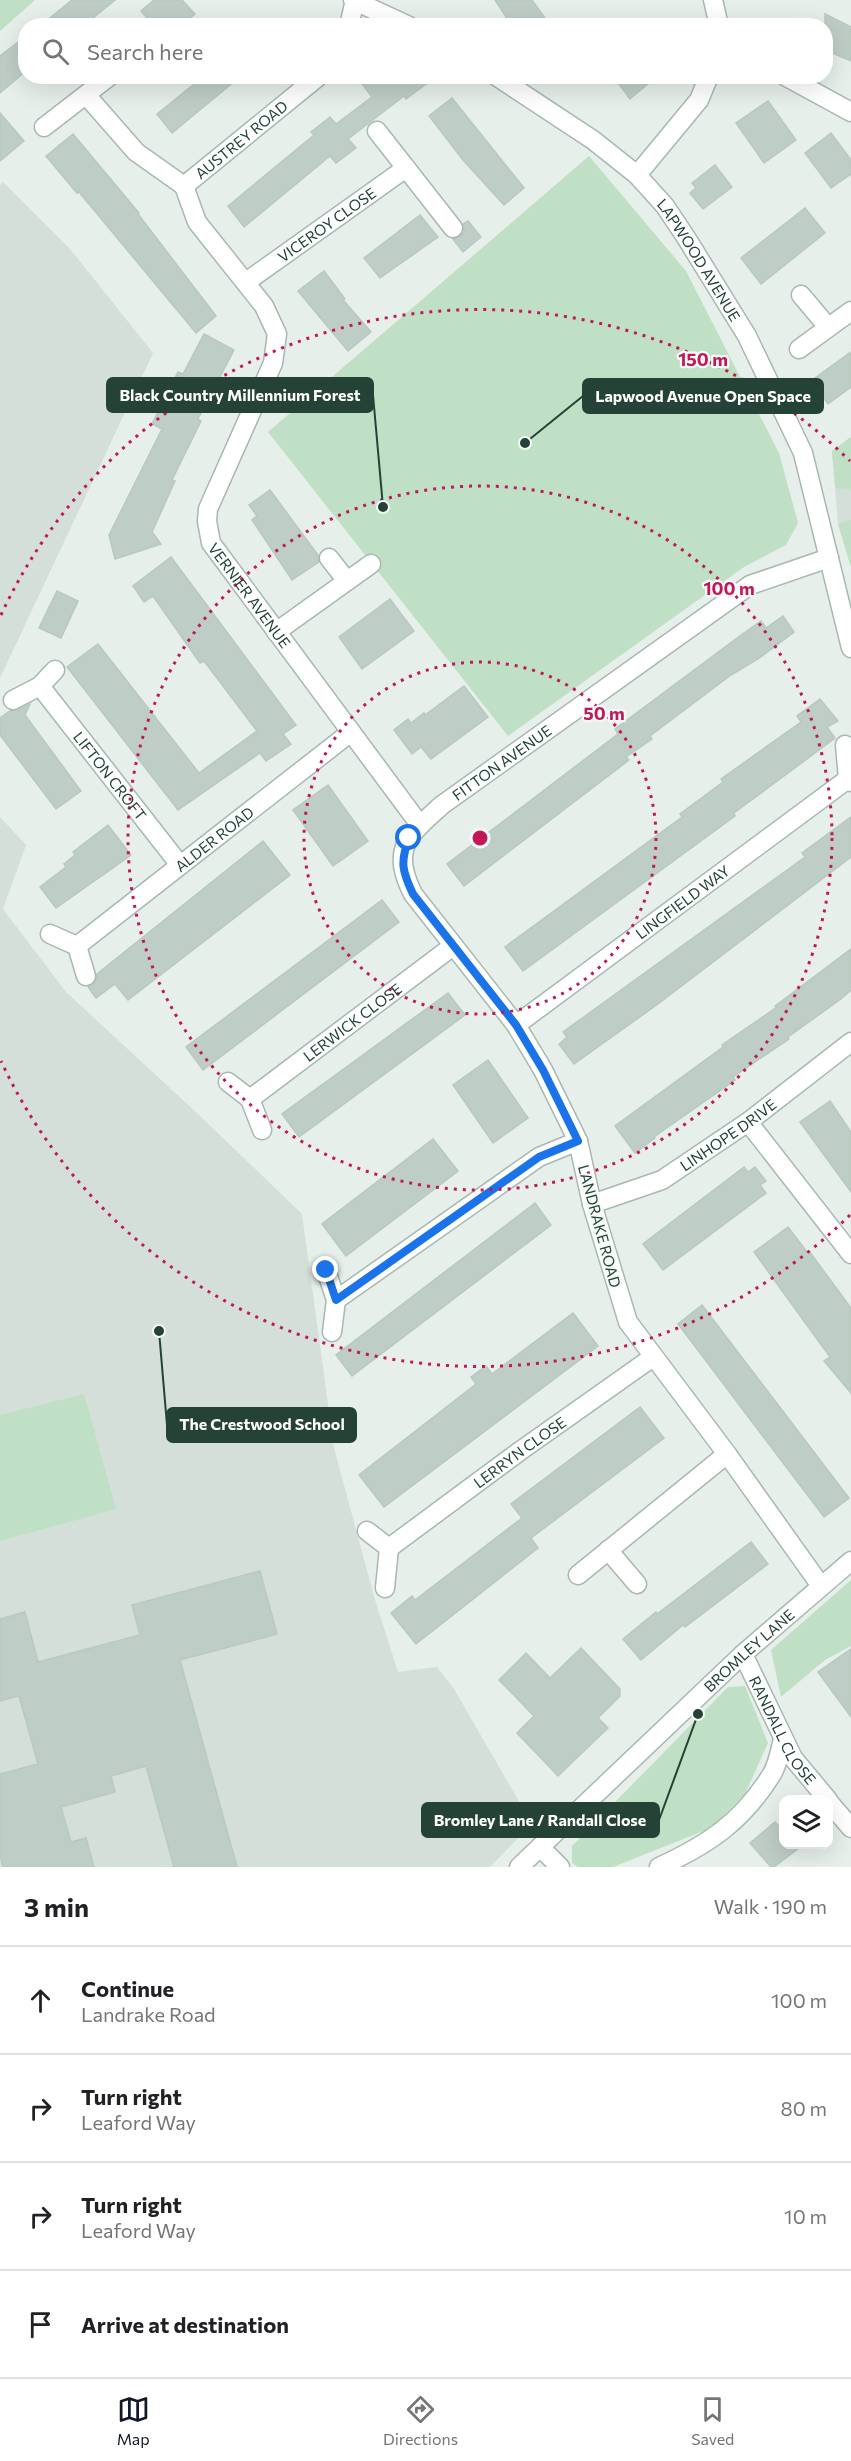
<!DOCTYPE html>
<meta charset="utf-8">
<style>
:root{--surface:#fff;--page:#f6f6f6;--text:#202124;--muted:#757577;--line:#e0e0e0;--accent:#111827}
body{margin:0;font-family:Commissioner,sans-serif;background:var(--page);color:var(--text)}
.controls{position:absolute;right:18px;bottom:18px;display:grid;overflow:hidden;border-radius:12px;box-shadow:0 6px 24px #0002}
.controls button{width:54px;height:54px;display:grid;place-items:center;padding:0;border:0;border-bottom:2px solid var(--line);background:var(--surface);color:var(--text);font:30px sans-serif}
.stop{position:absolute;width:18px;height:18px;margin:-14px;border:4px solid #1a73e8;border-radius:50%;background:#fff}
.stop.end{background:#1a73e8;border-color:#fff;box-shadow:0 2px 6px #0008}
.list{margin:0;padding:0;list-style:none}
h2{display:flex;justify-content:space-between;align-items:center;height:78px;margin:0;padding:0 24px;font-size:26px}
h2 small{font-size:20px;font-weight:400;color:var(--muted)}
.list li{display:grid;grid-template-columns:39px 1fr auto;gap:18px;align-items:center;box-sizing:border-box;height:108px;padding:0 24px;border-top:2px solid var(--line)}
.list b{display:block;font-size:22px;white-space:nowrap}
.list p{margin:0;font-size:20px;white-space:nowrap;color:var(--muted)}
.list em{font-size:20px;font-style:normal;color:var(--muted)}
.icon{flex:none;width:33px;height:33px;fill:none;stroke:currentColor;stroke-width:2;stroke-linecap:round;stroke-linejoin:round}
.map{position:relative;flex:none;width:851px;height:1867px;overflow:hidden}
.search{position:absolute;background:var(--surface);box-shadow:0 6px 24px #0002;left:18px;right:18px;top:18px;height:66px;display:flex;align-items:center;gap:15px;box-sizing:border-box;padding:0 21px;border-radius:24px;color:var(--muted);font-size:22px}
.sheet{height:510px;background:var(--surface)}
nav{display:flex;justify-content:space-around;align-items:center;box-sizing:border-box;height:84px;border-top:2px solid var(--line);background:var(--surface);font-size:16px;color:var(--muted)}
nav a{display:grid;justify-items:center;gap:3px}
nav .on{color:var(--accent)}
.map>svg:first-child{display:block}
.built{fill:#d4dfd9}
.green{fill:#bfe0c4}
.building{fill:#becdc5;stroke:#b8c9c0;stroke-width:1.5}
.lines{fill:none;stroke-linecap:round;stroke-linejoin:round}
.minor-casing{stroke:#a8b8b0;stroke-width:21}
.tertiary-casing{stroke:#a8b8b0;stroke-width:21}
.minor{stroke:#fff;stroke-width:18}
.tertiary{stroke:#fff;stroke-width:18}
.route{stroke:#1a73e8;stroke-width:8}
.ring{fill:none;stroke:#c2185b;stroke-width:3;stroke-dasharray:3 6}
.labels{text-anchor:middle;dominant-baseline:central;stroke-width:4.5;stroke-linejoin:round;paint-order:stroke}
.street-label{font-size:15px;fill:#244236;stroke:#f7fbf8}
.centre{fill:#c2185b;stroke:#f7fbf8;stroke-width:3}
.ring-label{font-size:18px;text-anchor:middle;font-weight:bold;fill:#c2185b;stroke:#f7fbf8;stroke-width:4.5;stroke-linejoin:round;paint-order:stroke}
.leader{fill:none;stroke:#244236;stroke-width:2}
.callout-dot{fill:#244236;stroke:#f7fbf8;stroke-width:2}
.callout{fill:#244236;stroke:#244236;stroke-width:2}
.callout-label{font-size:16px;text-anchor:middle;font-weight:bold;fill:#fff}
</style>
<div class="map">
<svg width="851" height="1867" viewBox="0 0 851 1867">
<rect width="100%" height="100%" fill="#e6efea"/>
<g class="built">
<polygon points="3,182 70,249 153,353 0,678 0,185"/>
<polygon points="851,437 851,567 838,524 832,451"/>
<polygon points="0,817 26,845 3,909 66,992 198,1114 302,1214 334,1448 375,1600 398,1672 437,1667 454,1689 532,1824 490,1867 0,1867"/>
</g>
<g class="green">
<polygon points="0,0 35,0 0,31"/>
<polygon points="589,156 686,271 779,453 798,523 786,545 744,567 508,736 268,432"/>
<polygon points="851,437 851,492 850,489 835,488 832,451"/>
<polygon points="851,520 851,567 838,524"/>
<polygon points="84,1394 116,1509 0,1541 0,1415"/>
<polygon points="851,1580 851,1646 825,1660 781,1697 771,1650"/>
<polygon points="745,1686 768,1743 745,1794 711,1828 613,1867 578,1867 572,1863 572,1846 728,1687"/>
</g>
<g class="building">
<polygon points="72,0 115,0 83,26 40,26"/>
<polygon points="154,0 182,0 195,14 181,26 154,26 141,11"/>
<polygon points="495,0 532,0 545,18 534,26 512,26"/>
<polygon points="825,14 851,27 851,61 825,50"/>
<polygon points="26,36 26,71 0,93 0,56"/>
<polygon points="204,76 241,76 172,133 157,114"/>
<polygon points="372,76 437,76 406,99 404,96 348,139 356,148 336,163 330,156 244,227 228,206 314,135 311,132 330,117 336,124 372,97 362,84"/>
<polygon points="613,76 657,76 630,99"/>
<polygon points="452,98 524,188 504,205 463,160 429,116"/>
<polygon points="768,101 796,140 764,163 736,123"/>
<polygon points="0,113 24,141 0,161"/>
<polygon points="831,133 851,160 851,174 831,188 805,153"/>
<polygon points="73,134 139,213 138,214 216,316 196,333 79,192 77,193 46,156"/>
<polygon points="715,165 732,187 703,209 690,193 696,188 692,183"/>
<polygon points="805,208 825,233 761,284 741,258"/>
<polygon points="420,215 438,237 380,278 364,258"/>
<polygon points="468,221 481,237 463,252 453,239 460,236 464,232 463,224"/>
<polygon points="324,271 345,299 343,300 371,332 348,351 298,291"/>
<polygon points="204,334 234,350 198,419 201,421 172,480 175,481 152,532 161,544 115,559 109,535 162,429 152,424 178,372 183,374"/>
<polygon points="851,352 851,387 828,404 811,381"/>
<polygon points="270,490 318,555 319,562 292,580 252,520 257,516 249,505"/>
<polygon points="171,557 296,725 283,734 291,744 266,761 260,753 178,810 67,667 98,644 199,773 257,731 204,661 200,663 153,596 144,602 133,586"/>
<polygon points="57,591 78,601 61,638 39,628"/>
<polygon points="390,599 414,631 362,669 339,637"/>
<polygon points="783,616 794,632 758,659 731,675 650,736 652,739 626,757 629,760 464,886 447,864 618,734 615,729 741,635 761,621 766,628"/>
<polygon points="464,686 488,717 431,759 421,747 412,754 394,730 408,719 411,723 424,713 425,715"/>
<polygon points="820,699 838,721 827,727 835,738 734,813 735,816 523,971 505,947 682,817 680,814 723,782 721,779 801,722 797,716"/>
<polygon points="30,704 25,715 81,791 56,809 0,735 0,718 10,711 18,710"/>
<polygon points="328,785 368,841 333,866 293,810"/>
<polygon points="851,817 851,857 658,1004 574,1064 559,1044 567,1037 563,1032 805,857 802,853"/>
<polygon points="108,825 131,855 56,908 40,887 66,867 64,864 75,855 73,852"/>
<polygon points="263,841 290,875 128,1000 115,984 96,998 88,987 95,983 97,974"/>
<polygon points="382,900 399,922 203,1070 186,1047"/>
<polygon points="851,949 851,990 841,999 788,1037 789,1039 733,1077 735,1080 654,1137 655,1138 635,1153 615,1126 723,1047 722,1045 777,1007 775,1006"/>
<polygon points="448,993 465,1015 299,1137 282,1114"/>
<polygon points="488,1060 528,1118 493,1143 453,1085"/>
<polygon points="830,1101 851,1132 851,1192 800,1122"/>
<polygon points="433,1139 458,1171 346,1256 322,1224"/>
<polygon points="744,1167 748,1172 755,1167 766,1181 760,1185 766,1193 663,1270 643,1244"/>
<polygon points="535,1203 551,1225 352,1376 336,1355"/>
<polygon points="788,1227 807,1252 809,1251 851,1308 851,1393 824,1361 830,1357 754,1252"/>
<polygon points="702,1305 849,1498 824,1517 678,1324"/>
<polygon points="573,1313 598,1346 384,1507 359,1475 476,1384 471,1377 486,1366 492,1374"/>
<polygon points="640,1407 664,1438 531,1538 538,1548 416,1644 391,1613 412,1596 415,1600 522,1518 511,1504"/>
<polygon points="751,1542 768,1564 685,1627 683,1625 641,1660 623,1639 656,1612 657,1614"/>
<polygon points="260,1571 277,1634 180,1660 237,1867 174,1867 146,1766 111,1776 115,1792 61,1807 71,1842 86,1838 94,1867 3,1867 0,1854 0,1774 38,1764 19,1696 0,1701 0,1619 25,1612 38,1662 140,1635 132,1605"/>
<polygon points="581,1648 620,1689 620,1696 598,1718 608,1728 558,1776 517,1733 534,1716 499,1680 526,1653 550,1678"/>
<polygon points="851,1649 851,1717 818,1672"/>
<polygon points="775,1822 783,1830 783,1845 803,1845 774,1867 771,1867 750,1843"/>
</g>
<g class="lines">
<defs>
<g id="minor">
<polyline points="353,0 409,26"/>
<polyline points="713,0 719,26"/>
<polyline points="349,26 355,0"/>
<path id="s1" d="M496 76 593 140 637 175 665 206 687 239 747 336 803 453 851 648"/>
<polyline points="785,76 851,112"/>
<path id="s2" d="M87 96 136 152 184 186 319 76"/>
<polyline points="44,127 110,76"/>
<polyline points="377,131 453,228"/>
<polyline points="637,175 699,100 709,76"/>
<path id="s3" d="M184 186 197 222 264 306 277 334 273 363 208 509 207 521 211 543 420 825"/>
<path id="s4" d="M246 282 406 168"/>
<polyline points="801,295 828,327"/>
<polyline points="799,349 851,311"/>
<polyline points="329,558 347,581"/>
<polyline points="276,632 371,564"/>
<path id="s5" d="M40 686 180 865"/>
<polyline points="13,700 40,686 55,670"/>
<polyline points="845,745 848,779 851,782"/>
<polyline points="50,934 77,946 86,976"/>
<path id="s6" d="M77 946 351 732"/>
<path id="s7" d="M516 1025 848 779"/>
<polyline points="228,1082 250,1099 262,1130"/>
<path id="s8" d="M250 1099 453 946"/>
<polyline points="748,1122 851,1254"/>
<path id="s9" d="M592 1204 662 1180 748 1122 851 1042"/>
<polyline points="326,1270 336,1300 332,1332"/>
<polyline points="336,1300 539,1157 578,1141"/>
<polyline points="367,1531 389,1548 385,1588"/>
<path id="s10" d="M389 1548 520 1451 653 1357"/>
<polyline points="608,1550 637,1584"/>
<polyline points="578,1575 727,1454"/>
<path id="s11" d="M821 1586 727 1454 628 1322 592 1204 578 1141 543 1070 516 1025 413 894C390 848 408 836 442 805L750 585 829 558"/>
<path id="s12" d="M743 1654 793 1758 828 1800"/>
<polyline points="828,1801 851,1828"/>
<polyline points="540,1847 560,1867"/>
<path d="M659 1867C709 1844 742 1822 772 1774 778 1764 780 1750 783 1739"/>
</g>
<g id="tertiary">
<path id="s13" d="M519 1867 743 1654 851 1561"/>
</g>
</defs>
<use href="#minor" class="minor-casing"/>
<use href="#tertiary" class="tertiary-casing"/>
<use href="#minor" class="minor"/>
<use href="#tertiary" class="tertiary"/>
</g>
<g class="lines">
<path class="route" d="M326 1270 336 1300 539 1157 578 1141 543 1070 516 1025 413 894C402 871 400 862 409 838"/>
</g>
<g class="ring">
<circle cx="480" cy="838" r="176"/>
<circle cx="480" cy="838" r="352"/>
<path d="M850 1215A528 528 0 0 1 1 1061M1 615A528 528 0 0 1 850 461"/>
</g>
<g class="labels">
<g class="street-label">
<text stroke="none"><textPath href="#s2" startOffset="207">AUSTREY ROAD</textPath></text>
<text stroke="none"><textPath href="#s4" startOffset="99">VICEROY CLOSE</textPath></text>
<text stroke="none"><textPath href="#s1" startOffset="278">LAPWOOD AVENUE</textPath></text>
<text stroke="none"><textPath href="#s3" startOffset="465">VERNIER AVENUE</textPath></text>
<text stroke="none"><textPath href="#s11" startOffset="992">FITTON AVENUE</textPath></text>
<text stroke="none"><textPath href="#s5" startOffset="114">LIFTON CROFT</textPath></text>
<text stroke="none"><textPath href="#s6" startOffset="174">ALDER ROAD</textPath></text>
<text stroke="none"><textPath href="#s7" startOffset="207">LINGFIELD WAY</textPath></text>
<text stroke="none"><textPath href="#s8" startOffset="128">LERWICK CLOSE</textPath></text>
<text stroke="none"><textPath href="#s9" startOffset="154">LINHOPE DRIVE</textPath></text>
<text transform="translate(600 1226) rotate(75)">LANDRAKE ROAD</text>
<text stroke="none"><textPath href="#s10" startOffset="162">LERRYN CLOSE</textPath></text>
<text stroke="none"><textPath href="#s13" startOffset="316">BROMLEY LANE</textPath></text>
<text stroke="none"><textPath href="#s12" startOffset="86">RANDALL CLOSE</textPath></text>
</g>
</g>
<circle cx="480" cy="838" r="9" class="centre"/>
<g class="ring-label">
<text x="703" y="366">150 m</text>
<text x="729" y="595">100 m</text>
<text x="604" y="720">50 m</text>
</g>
<path class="leader" d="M383 507L373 395M525 443L583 396M159 1331L167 1425M698 1714L659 1820"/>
<g class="callout-dot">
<circle cx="383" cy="507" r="6"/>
<circle cx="525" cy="443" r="6"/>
<circle cx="159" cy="1331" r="6"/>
<circle cx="698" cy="1714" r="6"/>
</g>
<g class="callout">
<rect x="107" y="378" width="266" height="34" rx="6"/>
<rect x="583" y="379" width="240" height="34" rx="6"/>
<rect x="167" y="1408" width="189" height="34" rx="6"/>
<rect x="422" y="1803" width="237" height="34" rx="6"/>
</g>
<g class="callout-label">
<text x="240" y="401">Black Country Millennium Forest</text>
<text x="703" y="402">Lapwood Avenue Open Space</text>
<text x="262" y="1430">The Crestwood School</text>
<text x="540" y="1826">Bromley Lane / Randall Close</text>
</g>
</svg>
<div class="controls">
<button><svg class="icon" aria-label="layers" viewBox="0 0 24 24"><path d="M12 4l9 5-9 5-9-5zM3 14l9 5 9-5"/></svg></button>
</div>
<div class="stop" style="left:409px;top:838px"></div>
<div class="stop end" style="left:326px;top:1270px"></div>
<div class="search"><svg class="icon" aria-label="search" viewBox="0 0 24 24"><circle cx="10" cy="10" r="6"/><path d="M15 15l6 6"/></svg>Search here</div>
</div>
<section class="sheet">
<h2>3 min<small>Walk · 190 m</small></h2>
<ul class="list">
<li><svg class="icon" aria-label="ahead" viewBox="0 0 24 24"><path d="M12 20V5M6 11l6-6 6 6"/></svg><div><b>Continue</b><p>Landrake Road</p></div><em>100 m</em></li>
<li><svg class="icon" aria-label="right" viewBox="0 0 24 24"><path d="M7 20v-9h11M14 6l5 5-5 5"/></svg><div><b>Turn right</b><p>Leaford Way</p></div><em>80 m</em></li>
<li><svg class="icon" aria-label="right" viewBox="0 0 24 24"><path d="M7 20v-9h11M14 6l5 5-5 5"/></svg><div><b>Turn right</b><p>Leaford Way</p></div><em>10 m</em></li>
<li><svg class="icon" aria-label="arrive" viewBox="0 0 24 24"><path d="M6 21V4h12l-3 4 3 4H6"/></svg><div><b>Arrive at destination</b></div></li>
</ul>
</section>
<nav>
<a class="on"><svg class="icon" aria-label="map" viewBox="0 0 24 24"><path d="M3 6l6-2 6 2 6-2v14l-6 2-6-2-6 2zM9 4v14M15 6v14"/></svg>Map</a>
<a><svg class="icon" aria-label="directions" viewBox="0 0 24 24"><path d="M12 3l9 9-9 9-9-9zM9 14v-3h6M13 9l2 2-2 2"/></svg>Directions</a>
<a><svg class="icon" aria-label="saved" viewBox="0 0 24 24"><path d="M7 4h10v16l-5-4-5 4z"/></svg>Saved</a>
</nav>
